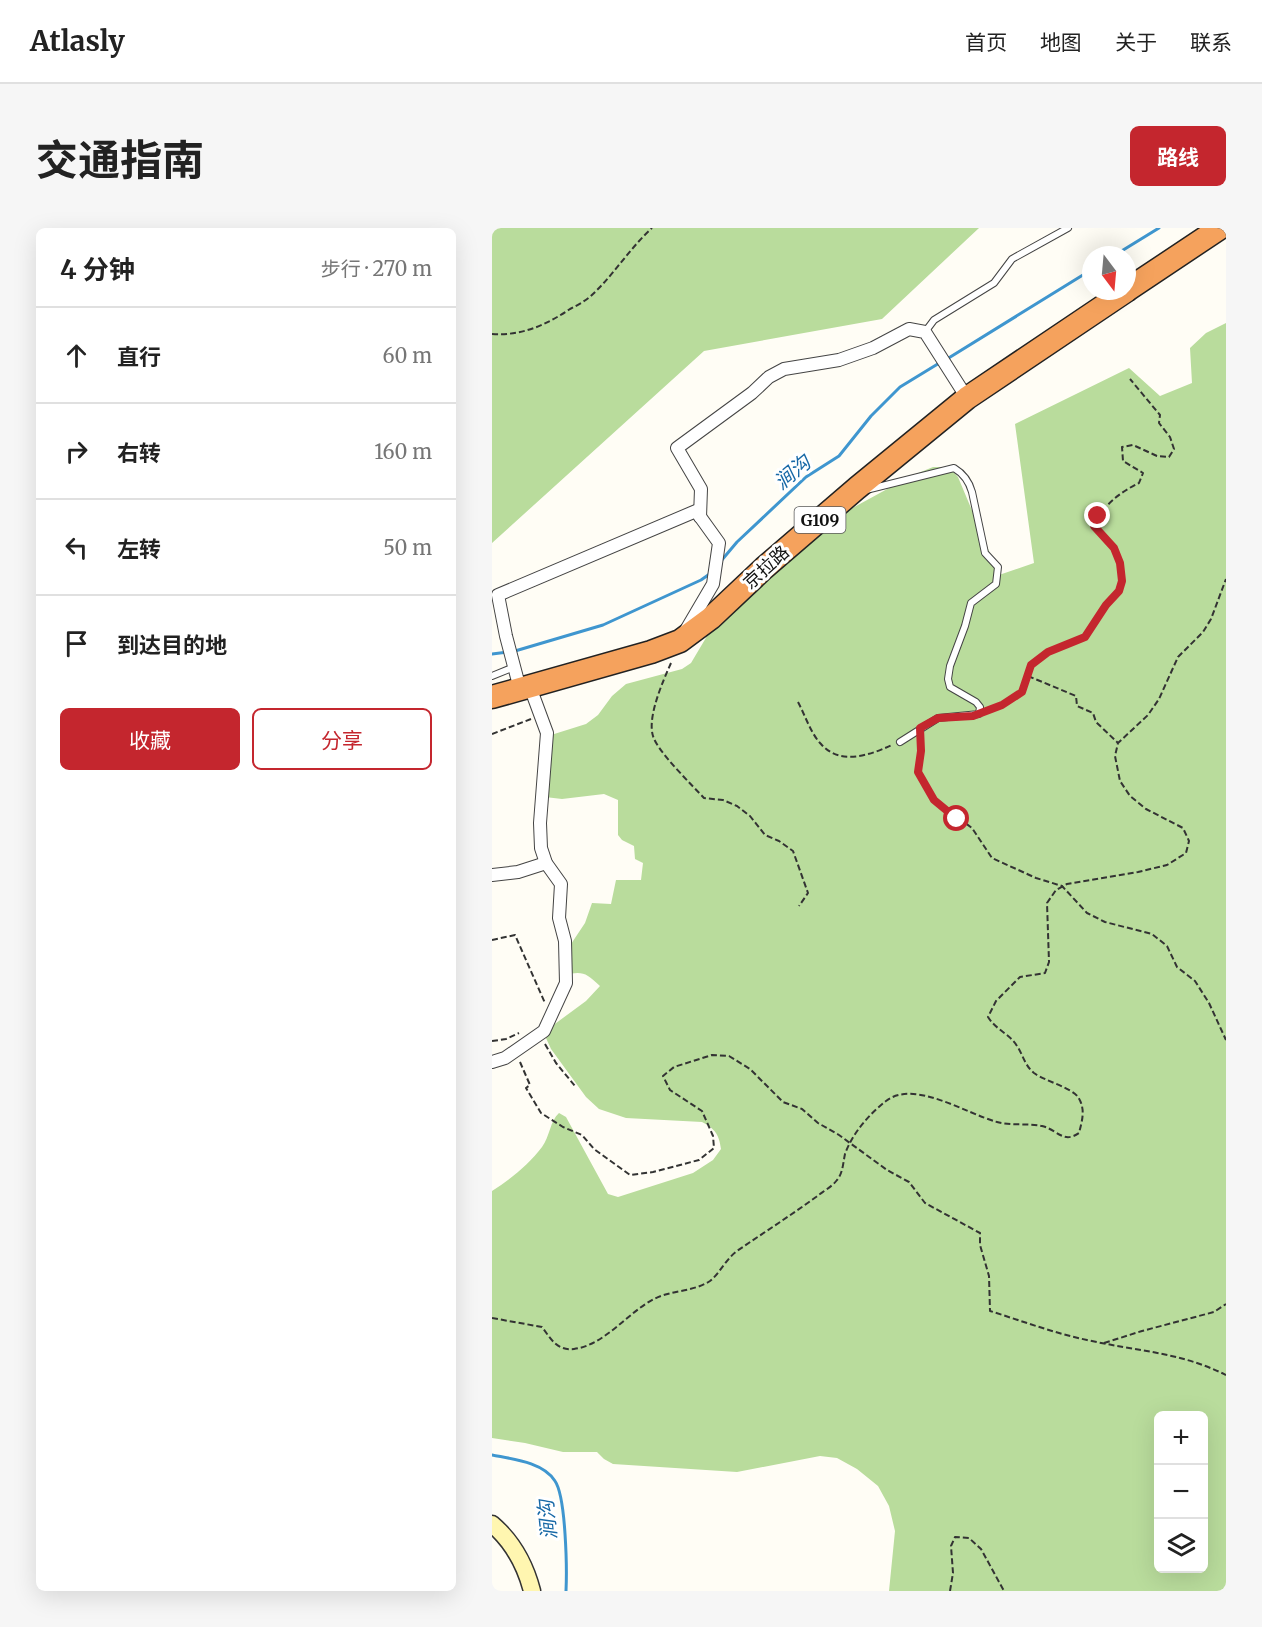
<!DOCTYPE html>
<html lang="zh">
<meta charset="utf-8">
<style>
:root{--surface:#fff;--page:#f6f6f6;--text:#222;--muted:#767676;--line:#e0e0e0;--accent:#c4262e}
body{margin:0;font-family:Merriweather,"Noto Sans SC",serif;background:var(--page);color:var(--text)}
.controls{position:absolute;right:18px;bottom:18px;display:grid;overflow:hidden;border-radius:9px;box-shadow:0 6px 24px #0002}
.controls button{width:54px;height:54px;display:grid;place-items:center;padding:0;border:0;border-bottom:2px solid var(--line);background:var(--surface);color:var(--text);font:30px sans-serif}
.compass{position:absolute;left:590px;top:18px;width:54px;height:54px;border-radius:50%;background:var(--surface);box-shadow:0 6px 24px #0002;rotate:164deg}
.stop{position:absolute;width:18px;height:18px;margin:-14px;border:4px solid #c4262e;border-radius:50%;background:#fff}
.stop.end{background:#c4262e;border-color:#fff;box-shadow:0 2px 6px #0008}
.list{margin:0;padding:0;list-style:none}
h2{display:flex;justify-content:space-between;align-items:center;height:78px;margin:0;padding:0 24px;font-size:26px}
h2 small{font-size:20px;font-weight:400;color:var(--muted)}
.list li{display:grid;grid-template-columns:39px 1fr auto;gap:18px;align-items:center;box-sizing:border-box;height:96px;padding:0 24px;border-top:2px solid var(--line)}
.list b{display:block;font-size:22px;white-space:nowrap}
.list em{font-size:20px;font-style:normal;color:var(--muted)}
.actions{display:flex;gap:12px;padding:18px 24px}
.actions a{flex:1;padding:14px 0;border:2px solid var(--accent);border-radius:9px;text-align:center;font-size:21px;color:var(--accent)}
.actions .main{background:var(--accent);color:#fff}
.icon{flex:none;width:33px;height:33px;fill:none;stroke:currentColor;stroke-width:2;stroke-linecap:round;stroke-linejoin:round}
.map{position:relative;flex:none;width:734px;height:1363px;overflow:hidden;border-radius:9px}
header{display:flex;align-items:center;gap:36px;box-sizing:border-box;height:84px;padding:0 30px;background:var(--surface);border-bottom:2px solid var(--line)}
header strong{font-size:28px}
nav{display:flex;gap:33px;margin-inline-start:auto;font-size:21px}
.intro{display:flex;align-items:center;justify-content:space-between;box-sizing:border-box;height:144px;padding:0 36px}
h1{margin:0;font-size:42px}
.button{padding:15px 27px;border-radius:9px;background:var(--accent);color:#fff;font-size:21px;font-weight:700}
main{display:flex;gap:36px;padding:0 36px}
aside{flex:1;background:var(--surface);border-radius:9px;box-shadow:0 6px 24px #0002}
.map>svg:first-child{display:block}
.forest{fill:#b9dc9c;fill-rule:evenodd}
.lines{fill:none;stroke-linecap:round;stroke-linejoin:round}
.stream{stroke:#3f96cf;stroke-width:3}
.lane-casing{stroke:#444;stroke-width:8}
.street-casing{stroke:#444;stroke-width:14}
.secondary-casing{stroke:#333;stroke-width:19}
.highway-casing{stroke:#222;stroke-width:25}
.path{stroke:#333;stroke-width:2;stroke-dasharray:6 3;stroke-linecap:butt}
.lane{stroke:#fff;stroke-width:6}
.street{stroke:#fff;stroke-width:12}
.secondary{stroke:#fff6b0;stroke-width:16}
.highway{stroke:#f5a25d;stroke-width:22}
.route{stroke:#c4262e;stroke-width:8}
.labels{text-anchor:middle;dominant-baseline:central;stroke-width:6;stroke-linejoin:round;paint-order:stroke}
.shield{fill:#fff;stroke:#585858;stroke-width:1.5}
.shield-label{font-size:16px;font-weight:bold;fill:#111}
.street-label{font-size:18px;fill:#111;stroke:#fff}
.water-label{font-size:20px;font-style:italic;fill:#1768a6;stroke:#fff}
</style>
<header>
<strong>Atlasly</strong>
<nav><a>首页</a><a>地图</a><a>关于</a><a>联系</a></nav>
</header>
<div class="intro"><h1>交通指南</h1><a class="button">路线</a></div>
<main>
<aside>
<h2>4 分钟<small>步行 · 270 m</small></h2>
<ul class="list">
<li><svg class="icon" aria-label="ahead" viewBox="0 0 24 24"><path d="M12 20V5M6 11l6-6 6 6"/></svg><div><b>直行</b></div><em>60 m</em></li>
<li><svg class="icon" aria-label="right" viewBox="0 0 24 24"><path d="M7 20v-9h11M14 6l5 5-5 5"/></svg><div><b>右转</b></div><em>160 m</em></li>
<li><svg class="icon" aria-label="left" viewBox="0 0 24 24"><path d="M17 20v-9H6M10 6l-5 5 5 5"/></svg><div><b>左转</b></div><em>50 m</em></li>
<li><svg class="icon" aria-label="arrive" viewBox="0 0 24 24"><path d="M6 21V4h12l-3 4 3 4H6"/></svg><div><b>到达目的地</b></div></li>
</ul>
<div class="actions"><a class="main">收藏</a><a>分享</a></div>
</aside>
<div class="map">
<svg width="734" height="1363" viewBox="0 0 734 1363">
<rect width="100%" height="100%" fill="#fffdf5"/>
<g class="forest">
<polygon points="0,0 487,0 390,91 212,123 0,315"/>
<path d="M734 95V1363H397L403 1303 397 1278 386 1258 365 1241 345 1230 328 1228 245 1244 121 1236 112 1231 105 1224H71L33 1215 0 1210V963C19 951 37 936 50 919 58 908 58 893 67 885L74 889 116 966 126 969 201 945 221 932 229 921C227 906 223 901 210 894L134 890 107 881 94 869 59 821 54 810 56 801 94 773 108 758C93 744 91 743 71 747L79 716 93 695 100 675 119 676 124 652H149L151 635 143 631 142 618 130 612 126 607V572L112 566 70 571 53 569 59 507 94 496 106 487 120 468 134 456 190 441 199 435 221 398 355 283 419 248 441 239H457L466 249 507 347 542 335 523 196 637 140 668 168 700 155 698 120 714 105ZM666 1188H712V1340H666Z"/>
</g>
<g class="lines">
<g class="stream">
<polyline points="623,27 667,0"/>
<polyline points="455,131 599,42"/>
<polyline points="229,333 245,314 314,249 347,228 379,188 408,159 449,134"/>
<polyline points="23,423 111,397 209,352 219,345"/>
<polyline points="0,426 16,424"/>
<path d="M0 1227C20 1231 51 1234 63 1253 74 1269 75 1341 74 1363"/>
</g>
<defs>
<g id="lane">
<polyline points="433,104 442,92 502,55 520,31 576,0"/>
<path d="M374 262 462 240C472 246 477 253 480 264L493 325 506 339 504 356 479 375 473 398 458 438 456 451 458 459 484 474 488 479 487 486 446 490 408 514"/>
<polyline points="0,448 22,439"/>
</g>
<g id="street">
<polyline points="208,289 209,261 185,220 260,165 277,149 292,141 347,132 381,120 417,101 433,104 475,170"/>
<polyline points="28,461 14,408 6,367 204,283 227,315 221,356 194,402"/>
<polyline points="0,647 26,644 54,635"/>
<polyline points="0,834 13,830 52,803 74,755 73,713 67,690 69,656 54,635 49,620 48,595 55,505 38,459"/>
</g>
<path id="secondary" d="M0 1296C21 1314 33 1336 40 1363"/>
<g id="highway">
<polyline points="635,62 728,0"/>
<polyline points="0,469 159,424 188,413 219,390 272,340 365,260 475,170 634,63"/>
</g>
</defs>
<use href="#lane" class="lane-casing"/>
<use href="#street" class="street-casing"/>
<use href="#secondary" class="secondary-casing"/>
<use href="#highway" class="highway-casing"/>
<g class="path">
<path d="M0 106C30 108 54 97 78 81 86 77 95 72 101 66 123 45 138 20 160 0"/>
<path d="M179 435C171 453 155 489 161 508 165 523 200 557 212 570L231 572 245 578 258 588 273 607 287 613 301 623 316 665 307 678"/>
<polyline points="536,448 584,468 585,478 601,485 604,494 626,515"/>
<path d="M306 474C313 487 319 506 329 516 348 538 378 527 400 517"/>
<path d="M495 483 510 477 530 464 539 437 556 424 593 409 614 377 627 363 630 353 628 335 622 320 602 298C609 279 628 264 647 255L651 245 631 233 630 219 641 217 665 228 677 229 682 221 678 209 667 195 668 187 638 151"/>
<polyline points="0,506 39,491"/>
<polyline points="428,509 429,523 426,544 432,558 442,572 480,600 500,630 544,650 570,658 595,685 613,694 660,706 675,718 685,739 703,753 717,775 734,812"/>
<polyline points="0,712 23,707 53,775"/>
<polyline points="0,813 14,811 27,805"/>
<polyline points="53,816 64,835 83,858"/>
<path d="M28 834 38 857 34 860 49 885 71 899 90 907 102 921 138 947 161 944 207 932 222 920 221 908 210 883 178 862 171 848 182 839 220 827 237 828 258 841 291 874 310 881 326 895 347 907 395 942 417 954 433 975 488 1005V1017L497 1048 498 1083C530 1093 562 1105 595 1112 644 1123 688 1124 734 1147"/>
<path d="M0 1090 50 1099C59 1111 65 1123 82 1121 113 1117 135 1085 162 1071 179 1062 201 1064 218 1053 228 1045 234 1031 245 1023 271 1005 298 988 324 969 330 964 340 959 345 952 351 945 351 935 353 926 360 906 377 886 394 873 422 851 475 886 505 894 520 898 536 895 550 898 566 902 571 916 587 905 590 893 594 881 586 869 580 860 553 853 542 845 533 838 531 827 525 818 518 806 504 802 496 789L504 773 528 749 553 745 557 734 555 675 564 662 575 656 646 644 675 637 694 625 697 613 691 600 654 581 638 568 628 553 623 528 626 515 656 487 667 471 686 429 711 404 719 391 734 351"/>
<polyline points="612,1115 650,1103 722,1084 734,1076"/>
<polyline points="458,1363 461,1345 459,1318 463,1309 477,1310 489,1321 512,1363"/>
</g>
<use href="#lane" class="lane"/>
<use href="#street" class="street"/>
<use href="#secondary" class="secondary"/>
<use href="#highway" class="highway"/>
</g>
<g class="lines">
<polyline class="route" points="465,591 442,572 426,544 429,523 428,500 446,490 481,488 510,477 530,464 539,437 556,424 593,409 614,377 627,363 630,353 628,335 622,320 602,298 606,288"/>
</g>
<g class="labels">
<rect class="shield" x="302.5" y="279" width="51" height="26" rx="4.5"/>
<g class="shield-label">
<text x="328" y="292">G109</text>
</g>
<g class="street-label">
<text transform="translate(274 339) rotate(-42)">京拉路</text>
</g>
<g class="water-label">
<text transform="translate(300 244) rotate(-40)">涧沟</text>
<text transform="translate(55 1292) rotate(-96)">涧沟</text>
</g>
</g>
</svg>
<div class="controls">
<button>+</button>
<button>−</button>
<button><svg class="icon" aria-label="layers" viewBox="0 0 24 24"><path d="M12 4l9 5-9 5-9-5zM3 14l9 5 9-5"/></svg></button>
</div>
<svg class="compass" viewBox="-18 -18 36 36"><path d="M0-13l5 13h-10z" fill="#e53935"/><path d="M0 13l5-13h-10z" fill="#767676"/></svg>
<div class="stop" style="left:465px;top:591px"></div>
<div class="stop end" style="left:606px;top:288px"></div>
</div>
</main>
